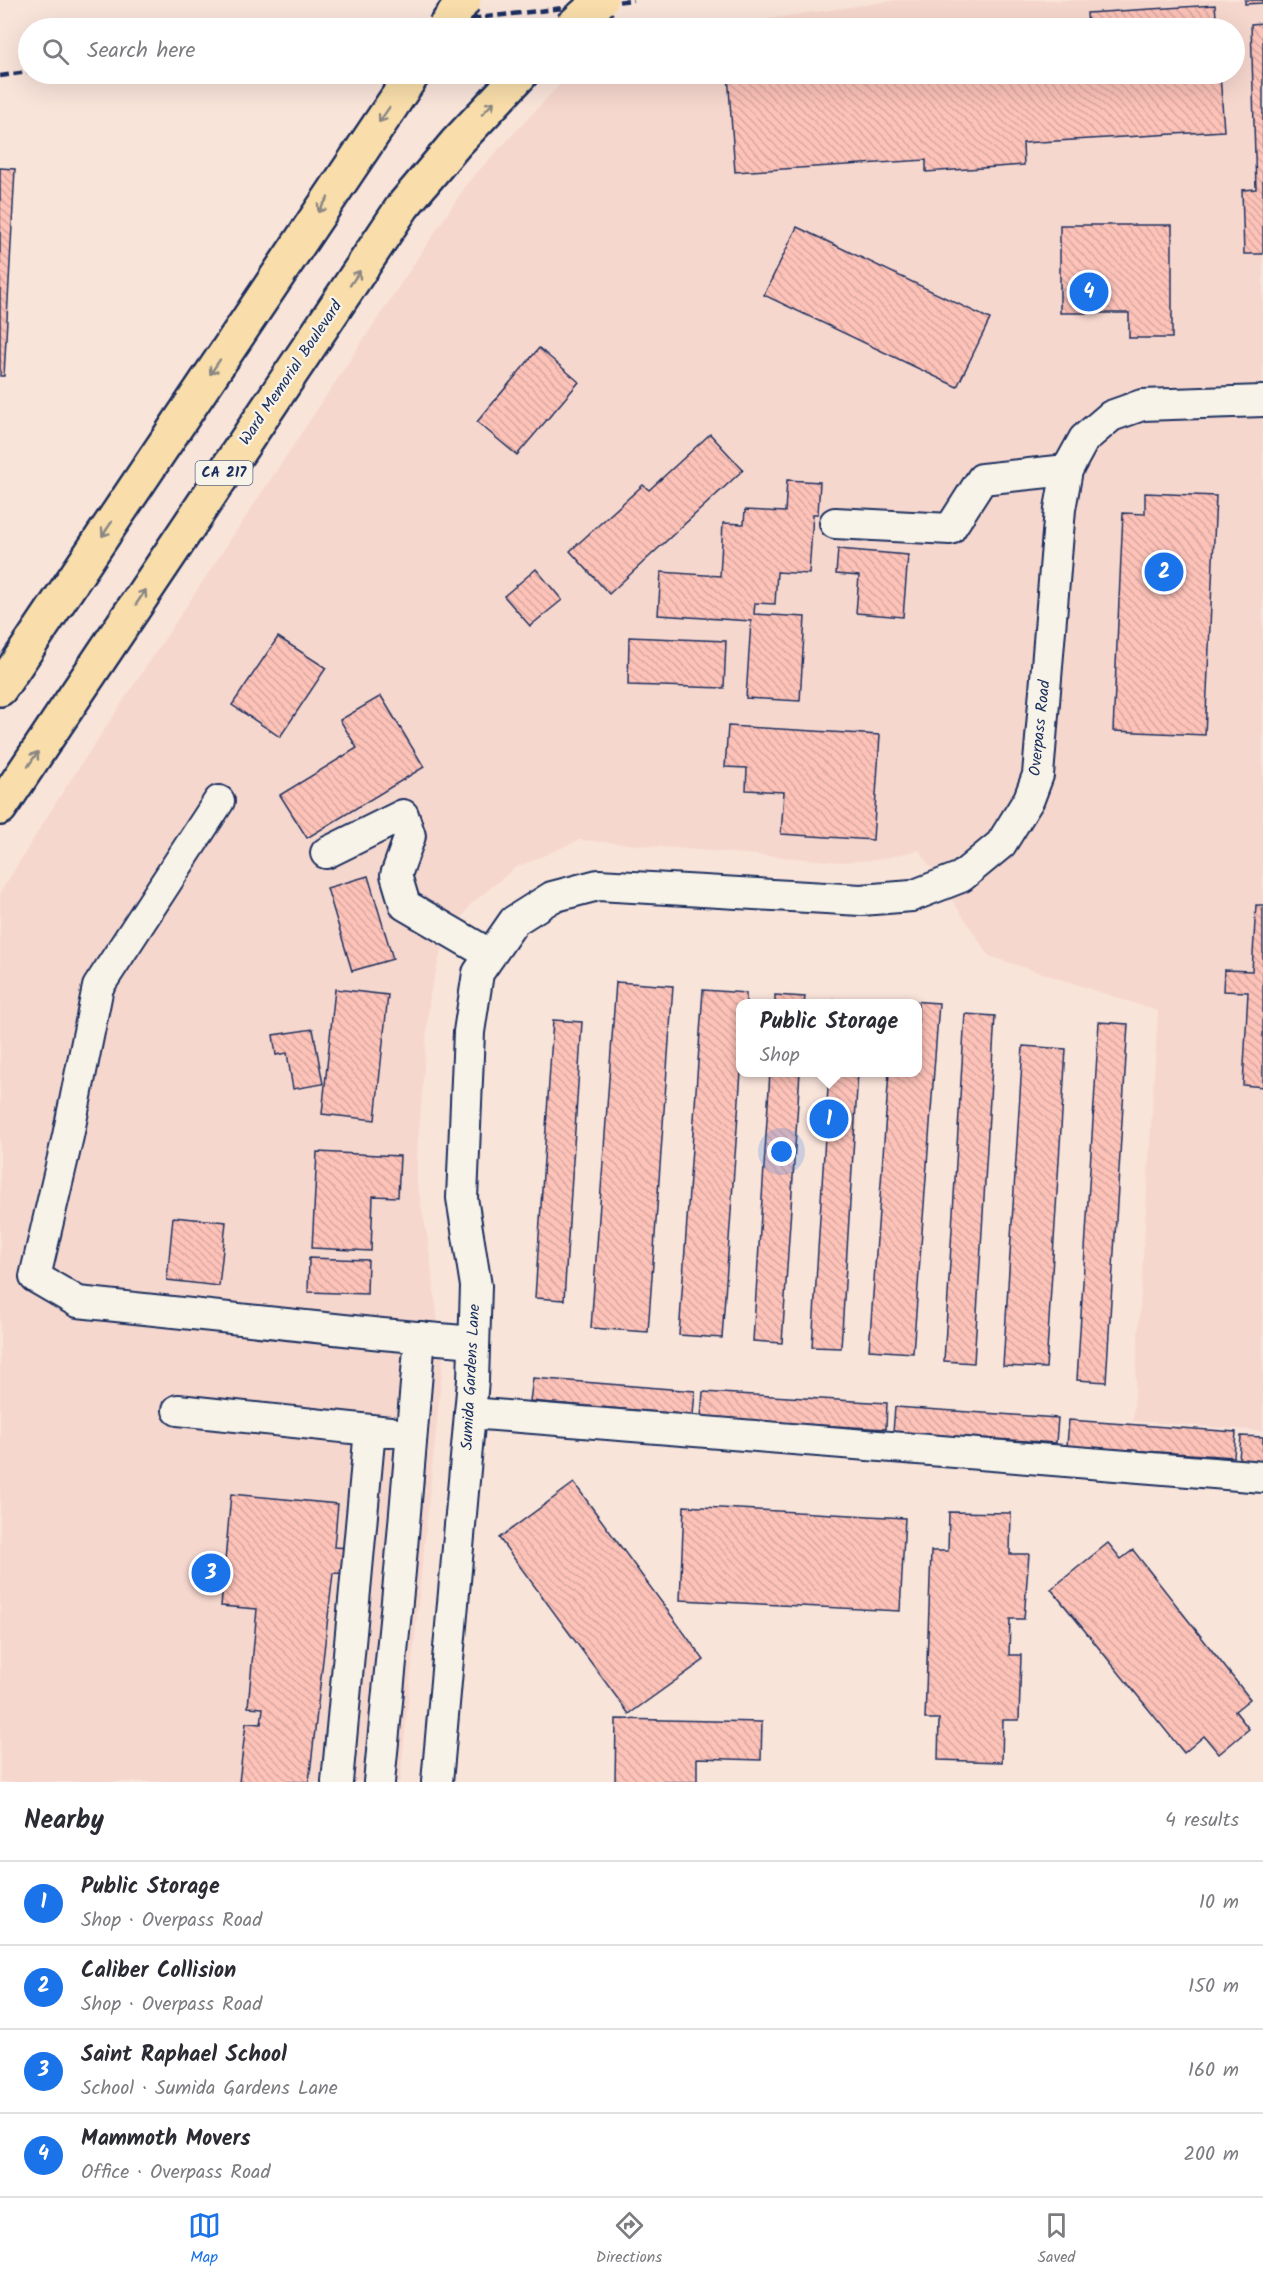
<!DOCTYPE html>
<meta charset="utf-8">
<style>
:root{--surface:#fff;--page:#f2f2f3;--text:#2b2b33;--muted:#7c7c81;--line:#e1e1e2;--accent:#1a73e8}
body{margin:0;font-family:Kalam,sans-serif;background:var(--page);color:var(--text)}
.you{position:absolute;left:782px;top:1152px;width:21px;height:21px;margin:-15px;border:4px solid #fff;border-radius:50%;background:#1a73e8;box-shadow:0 0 0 9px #1a73e833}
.badge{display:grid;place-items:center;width:39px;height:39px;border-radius:50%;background:var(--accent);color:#fff;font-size:20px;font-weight:700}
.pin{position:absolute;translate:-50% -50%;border:3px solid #fff;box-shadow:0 2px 6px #0006}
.popup{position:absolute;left:736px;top:999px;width:186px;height:78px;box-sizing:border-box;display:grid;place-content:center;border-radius:12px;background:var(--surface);filter:drop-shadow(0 2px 4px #0005);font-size:20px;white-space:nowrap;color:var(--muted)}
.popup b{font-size:22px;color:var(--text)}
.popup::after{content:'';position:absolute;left:50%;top:100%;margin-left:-12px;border:12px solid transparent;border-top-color:var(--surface)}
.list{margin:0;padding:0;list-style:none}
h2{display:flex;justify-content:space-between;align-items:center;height:78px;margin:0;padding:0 24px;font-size:26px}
h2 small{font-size:20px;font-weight:400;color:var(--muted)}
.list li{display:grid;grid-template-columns:39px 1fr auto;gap:18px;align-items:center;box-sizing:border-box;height:84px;padding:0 24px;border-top:2px solid var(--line)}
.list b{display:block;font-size:22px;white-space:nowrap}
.list p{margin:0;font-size:20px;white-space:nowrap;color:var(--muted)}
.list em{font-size:20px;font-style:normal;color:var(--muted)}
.icon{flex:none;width:33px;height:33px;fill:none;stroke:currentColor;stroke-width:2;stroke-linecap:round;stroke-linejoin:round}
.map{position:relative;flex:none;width:1263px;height:1782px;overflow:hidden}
.search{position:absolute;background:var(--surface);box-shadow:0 6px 24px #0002;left:18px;right:18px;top:18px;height:66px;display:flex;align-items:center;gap:15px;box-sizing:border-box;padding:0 21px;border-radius:33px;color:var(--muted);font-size:22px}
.sheet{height:414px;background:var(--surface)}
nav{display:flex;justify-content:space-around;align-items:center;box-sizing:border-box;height:84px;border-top:2px solid var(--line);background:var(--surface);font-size:16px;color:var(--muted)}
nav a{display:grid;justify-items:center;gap:3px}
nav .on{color:var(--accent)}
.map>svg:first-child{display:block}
.built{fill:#f6d7ce}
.building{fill:url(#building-back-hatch);stroke:#1b2f5e;stroke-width:1.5}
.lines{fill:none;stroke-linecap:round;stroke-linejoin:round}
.minor-casing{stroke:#1b2f5e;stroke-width:34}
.highway-casing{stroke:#1b2f5e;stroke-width:38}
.minor{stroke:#f7f3e8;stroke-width:30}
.highway{stroke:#f9deab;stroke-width:33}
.rail{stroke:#1b2f5e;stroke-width:4.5;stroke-dasharray:9 4.5;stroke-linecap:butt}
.highway-bridge-casing{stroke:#1b2f5e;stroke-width:38;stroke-linecap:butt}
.highway-bridge{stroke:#f9deab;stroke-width:33}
.oneway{stroke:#8a8684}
.labels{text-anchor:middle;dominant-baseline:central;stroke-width:4.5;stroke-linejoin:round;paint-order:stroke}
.shield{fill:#f7f3e8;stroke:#5d6a87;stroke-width:1.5}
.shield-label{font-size:15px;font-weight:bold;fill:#1b2f5e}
.street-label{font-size:16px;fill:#1b2f5e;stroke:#f7f3e8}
</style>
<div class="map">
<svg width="1263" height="1782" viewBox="0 0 1263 1782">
<defs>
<pattern id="building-back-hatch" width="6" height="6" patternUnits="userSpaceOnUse" patternTransform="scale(1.5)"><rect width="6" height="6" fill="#fdc2b8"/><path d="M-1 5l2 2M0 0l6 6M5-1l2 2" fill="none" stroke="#d8a7a1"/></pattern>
</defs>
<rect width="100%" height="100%" fill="#f9e4da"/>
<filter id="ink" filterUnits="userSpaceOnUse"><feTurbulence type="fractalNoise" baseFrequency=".0167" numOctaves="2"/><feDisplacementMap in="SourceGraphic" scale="12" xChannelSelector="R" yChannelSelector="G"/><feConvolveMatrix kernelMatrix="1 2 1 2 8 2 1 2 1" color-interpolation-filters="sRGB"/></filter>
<g filter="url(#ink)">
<polygon class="built" points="898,0 1263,0 1263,1431 1133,1421 1158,1011 989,956 919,850 877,860 840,862 579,840 515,868 470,905 441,952 430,994 417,1155 417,1183 428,1240 443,1363 400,1782 0,1782 0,893 60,796 469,181 570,74 1234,74 1234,28 704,28"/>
<g class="building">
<polygon points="1245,0 1263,0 1263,3 1245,4"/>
<polygon points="1215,5 1217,28 1088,28 1087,13"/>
<polygon points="1263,23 1263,254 1244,254 1242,190 1256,189 1251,24"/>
<polygon points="728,74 1220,74 1224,131 1023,143 1024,165 926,172 926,160 735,172"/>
<polygon points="0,168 15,169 4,376 0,376"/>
<polygon points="1060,225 1172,225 1172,338 1129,338 1129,313 1060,313"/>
<polygon points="797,227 990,319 957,387 764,295"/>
<polygon points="539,348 579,382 517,455 477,422"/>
<polygon points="710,434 743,470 609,594 570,551 643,485 649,490"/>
<polygon points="787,480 820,482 818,514 813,514 809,574 777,572 775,604 755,603 754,614 805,617 800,701 746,698 751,621 658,615 661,572 720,576 723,523 744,524 745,510 785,512"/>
<polygon points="1145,493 1216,496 1205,735 1113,731 1123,513 1145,514"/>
<polygon points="838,549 908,555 903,617 856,613 859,576 836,574"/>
<polygon points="536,569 562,600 530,626 504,596"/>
<polygon points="278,637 326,668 280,737 232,705"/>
<polygon points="629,637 726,641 724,688 628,685"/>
<polygon points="381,696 424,767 307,838 280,795 357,748 340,720"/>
<polygon points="728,726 880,735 873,840 781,834 784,792 746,790 747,768 725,767"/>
<polygon points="368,876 393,959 352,971 327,888"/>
<polygon points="1256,905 1263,905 1263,1087 1243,1085 1248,992 1223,991 1224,970 1252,971"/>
<polygon points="616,982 673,986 648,1332 591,1328"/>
<polygon points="335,989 388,995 375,1120 322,1114"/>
<polygon points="703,990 746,993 746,1004 740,1004 741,1072 722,1338 679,1335"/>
<polygon points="775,995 805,997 804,1004 775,1004"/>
<polygon points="834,1000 863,1002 863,1004 833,1004"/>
<polygon points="895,1000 939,1003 913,1353 869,1350 889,1072 918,1072 918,1004 894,1004"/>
<polygon points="965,1014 995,1016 974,1363 944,1361"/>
<polygon points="553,1020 582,1022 564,1300 535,1298"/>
<polygon points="1099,1022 1128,1024 1106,1382 1077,1380"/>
<polygon points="313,1029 323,1084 293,1089 287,1053 276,1055 273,1035"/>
<polygon points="1023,1046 1066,1049 1046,1368 1003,1366"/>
<polygon points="770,1072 800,1072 782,1343 753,1341"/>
<polygon points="829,1072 858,1072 841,1348 812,1347"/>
<polygon points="317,1152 400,1156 398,1197 373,1196 371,1251 312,1248"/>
<polygon points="173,1217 226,1222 219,1286 167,1280"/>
<polygon points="309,1258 368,1260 367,1294 308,1292"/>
<polygon points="533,1378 695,1391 693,1415 530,1401"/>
<polygon points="703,1392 887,1403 886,1429 701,1418"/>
<polygon points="895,1407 1058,1418 1056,1443 893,1432"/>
<polygon points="1069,1420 1236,1432 1234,1457 1067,1446"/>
<polygon points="1241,1436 1263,1437 1263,1461 1239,1459"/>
<polygon points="574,1483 704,1660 629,1714 499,1538"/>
<polygon points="231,1494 338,1504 334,1547 351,1548 349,1574 333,1573 309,1782 239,1782 246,1723 261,1724 263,1708 248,1707 257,1609 221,1606"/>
<polygon points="684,1506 905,1518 900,1611 680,1600"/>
<polygon points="949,1512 1011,1513 1010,1554 1029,1554 1024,1619 1010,1619 1009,1655 1021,1655 1019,1720 1003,1720 1002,1762 938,1760 939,1719 925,1719 931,1551 948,1551"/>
<polygon points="1108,1543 1121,1559 1133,1550 1250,1699 1235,1711 1249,1729 1219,1754 1204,1736 1184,1753 1051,1589"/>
<polygon points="616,1719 762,1722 761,1760 697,1758 697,1782 615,1782"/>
</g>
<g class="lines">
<defs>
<g id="minor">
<polyline points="835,523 950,529 982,479 1067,470"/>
<polyline points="219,801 98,987 68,1136 35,1277 78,1302 382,1334 474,1342"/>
<polyline points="326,853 403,815 410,836 396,875 405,905 489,954"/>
<polyline points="178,1410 390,1432"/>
<polyline points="470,1413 1263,1477"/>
<polyline points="337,1782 370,1430"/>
<polyline points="379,1782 400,1571 420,1337"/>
<polyline points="437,1782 473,1380 476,1286 462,1198 469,1032 478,973 514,921 552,897 598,885 861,900 912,896 961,877 1001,844 1029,799 1038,775 1060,509 1067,470 1084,439 1111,416 1142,405 1263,401"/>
</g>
<g id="highway">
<polyline points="0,689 413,74"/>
<polyline points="0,808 403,206 456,143 521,74"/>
</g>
</defs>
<use href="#minor" class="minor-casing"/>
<use href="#highway" class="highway-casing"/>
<use href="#minor" class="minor"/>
<use href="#highway" class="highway"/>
<g class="rail">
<polyline points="391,28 633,0"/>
<polyline points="0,76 28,72"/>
</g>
<defs>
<g id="highway-bridge">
<polyline points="444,28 464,0"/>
<polyline points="570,28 601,0"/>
</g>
</defs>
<use href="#highway-bridge" class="highway-bridge-casing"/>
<use href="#highway-bridge" class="highway-bridge"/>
</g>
<defs><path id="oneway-shaft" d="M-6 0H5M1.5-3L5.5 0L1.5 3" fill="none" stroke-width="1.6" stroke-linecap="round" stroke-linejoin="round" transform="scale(1.5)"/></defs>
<g class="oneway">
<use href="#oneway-shaft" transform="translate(488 108) rotate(-47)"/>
<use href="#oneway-shaft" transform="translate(384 115) rotate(125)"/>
<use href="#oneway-shaft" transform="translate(323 205) rotate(124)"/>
<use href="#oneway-shaft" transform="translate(355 278) rotate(-56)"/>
<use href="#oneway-shaft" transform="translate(215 367) rotate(124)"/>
<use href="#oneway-shaft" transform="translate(107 529) rotate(124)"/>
<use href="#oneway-shaft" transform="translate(141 597) rotate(-56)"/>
<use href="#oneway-shaft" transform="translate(33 759) rotate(-56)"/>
</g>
</g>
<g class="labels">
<rect class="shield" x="195.5" y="461" width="57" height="24" rx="4.5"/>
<g class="shield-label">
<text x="224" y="473">CA 217</text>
</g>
<g class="street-label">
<text transform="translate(291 373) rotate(-56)">Ward Memorial Boulevard</text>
<text transform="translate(1040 728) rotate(-84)">Overpass Road</text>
<text transform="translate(471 1377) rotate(-87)">Sumida Gardens Lane</text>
</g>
</g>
</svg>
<div class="you"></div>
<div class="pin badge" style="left:829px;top:1119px">1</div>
<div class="popup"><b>Public Storage</b>Shop</div>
<div class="pin badge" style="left:1164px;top:572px">2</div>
<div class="pin badge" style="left:211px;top:1573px">3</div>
<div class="pin badge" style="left:1089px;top:292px">4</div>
<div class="search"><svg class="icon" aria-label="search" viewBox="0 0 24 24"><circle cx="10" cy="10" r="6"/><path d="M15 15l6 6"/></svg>Search here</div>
</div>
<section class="sheet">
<h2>Nearby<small>4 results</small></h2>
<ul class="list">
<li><span class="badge">1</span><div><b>Public Storage</b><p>Shop · Overpass Road</p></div><em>10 m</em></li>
<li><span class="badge">2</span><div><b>Caliber Collision</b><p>Shop · Overpass Road</p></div><em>150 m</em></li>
<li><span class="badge">3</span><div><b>Saint Raphael School</b><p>School · Sumida Gardens Lane</p></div><em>160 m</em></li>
<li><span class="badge">4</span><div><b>Mammoth Movers</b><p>Office · Overpass Road</p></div><em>200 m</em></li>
</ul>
</section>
<nav>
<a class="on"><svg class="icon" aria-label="map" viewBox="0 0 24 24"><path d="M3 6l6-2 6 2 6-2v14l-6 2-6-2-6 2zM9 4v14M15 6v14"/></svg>Map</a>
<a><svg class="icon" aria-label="directions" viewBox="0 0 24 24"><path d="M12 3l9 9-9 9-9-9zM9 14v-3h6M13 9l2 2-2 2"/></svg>Directions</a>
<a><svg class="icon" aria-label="saved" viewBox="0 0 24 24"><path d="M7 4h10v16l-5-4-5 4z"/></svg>Saved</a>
</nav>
